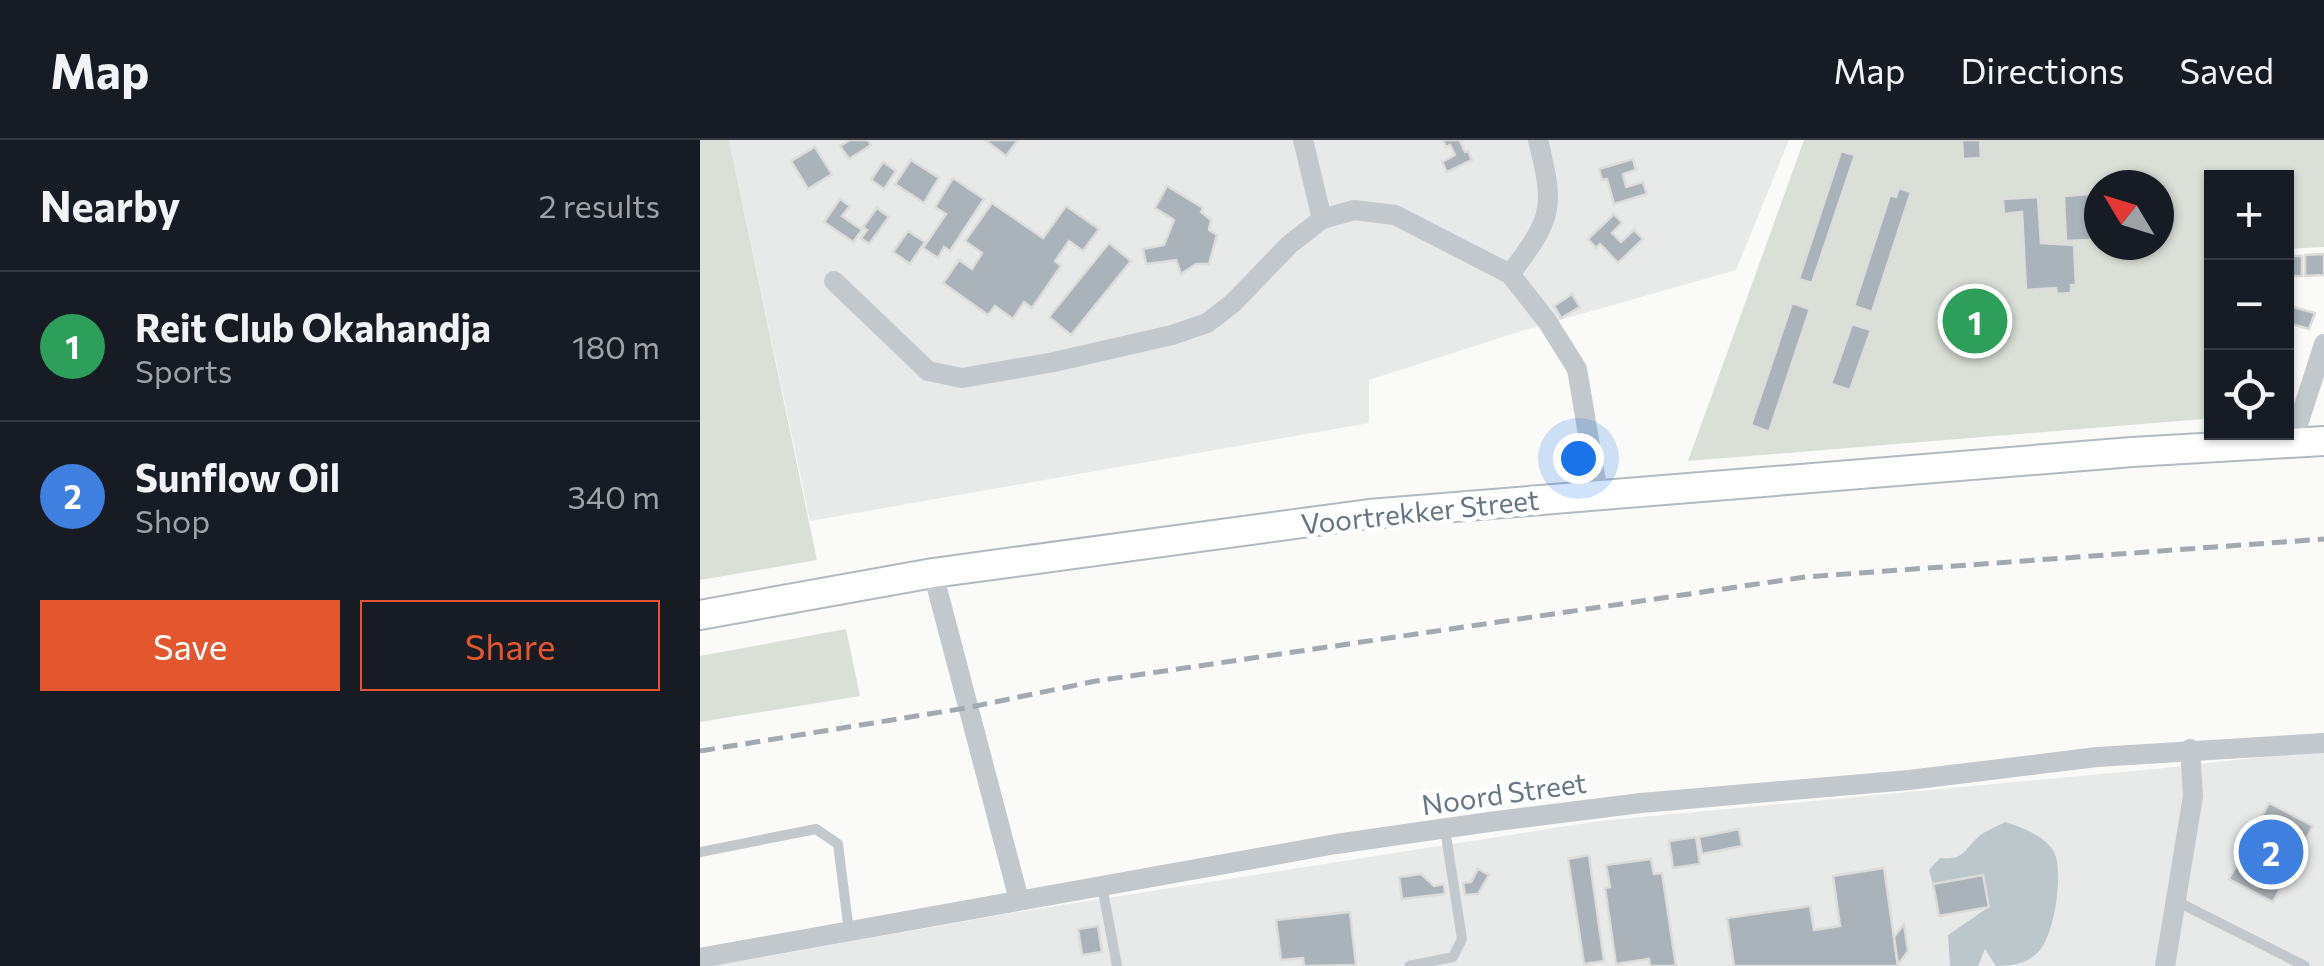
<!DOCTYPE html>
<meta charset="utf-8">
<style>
:root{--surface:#171b24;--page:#20242c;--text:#f1f3f6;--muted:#9ea1a6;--line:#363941;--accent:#e4572e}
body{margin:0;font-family:Commissioner,sans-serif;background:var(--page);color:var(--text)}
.controls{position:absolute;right:30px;top:30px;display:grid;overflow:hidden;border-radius:0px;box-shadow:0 2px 8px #0004}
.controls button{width:90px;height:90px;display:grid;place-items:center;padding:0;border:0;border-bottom:2px solid var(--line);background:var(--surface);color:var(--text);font:50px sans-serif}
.compass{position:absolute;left:1384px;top:30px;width:90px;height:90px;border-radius:50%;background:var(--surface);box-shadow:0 2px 8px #0004;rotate:308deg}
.you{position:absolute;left:878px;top:318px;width:35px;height:35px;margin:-25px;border:8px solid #fff;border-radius:50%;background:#1a73e8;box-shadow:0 0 0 15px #1a73e833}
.badge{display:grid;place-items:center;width:65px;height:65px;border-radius:50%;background:var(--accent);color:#fff;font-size:32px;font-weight:700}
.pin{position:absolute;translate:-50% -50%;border:5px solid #fff;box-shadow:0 2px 10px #0006}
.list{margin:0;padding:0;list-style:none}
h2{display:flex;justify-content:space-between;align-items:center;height:130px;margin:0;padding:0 40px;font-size:42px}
h2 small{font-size:32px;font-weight:400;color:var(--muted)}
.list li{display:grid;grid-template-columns:65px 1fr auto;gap:30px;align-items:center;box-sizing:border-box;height:150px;padding:0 40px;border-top:2px solid var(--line)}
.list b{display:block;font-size:38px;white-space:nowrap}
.list p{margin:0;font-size:32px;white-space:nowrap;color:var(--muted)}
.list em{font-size:32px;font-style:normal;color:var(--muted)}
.actions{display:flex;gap:20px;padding:30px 40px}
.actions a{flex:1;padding:22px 0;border:2px solid var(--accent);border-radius:0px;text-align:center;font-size:35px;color:var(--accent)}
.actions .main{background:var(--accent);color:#fff}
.icon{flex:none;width:55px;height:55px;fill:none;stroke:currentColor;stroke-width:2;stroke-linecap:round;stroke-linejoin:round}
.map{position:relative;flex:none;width:1624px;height:826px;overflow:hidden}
header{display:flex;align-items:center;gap:60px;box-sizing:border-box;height:140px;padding:0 50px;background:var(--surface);border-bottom:2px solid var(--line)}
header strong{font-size:48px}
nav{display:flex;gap:55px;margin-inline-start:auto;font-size:35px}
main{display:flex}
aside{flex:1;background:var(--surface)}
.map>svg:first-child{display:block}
.built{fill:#e8e9e9}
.green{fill:#dadfd7;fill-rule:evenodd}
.water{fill:#bbc7cb}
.building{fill:#aab3b9;stroke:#dcdcda;stroke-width:2.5}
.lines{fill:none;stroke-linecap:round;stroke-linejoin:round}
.secondary-casing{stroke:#b3babf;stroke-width:32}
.service{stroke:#c3c8cc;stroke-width:10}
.minor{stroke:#c3c8cc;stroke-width:20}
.secondary{stroke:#fff;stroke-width:28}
.rail{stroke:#a2aab0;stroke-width:5;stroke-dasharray:15 8;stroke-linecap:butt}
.labels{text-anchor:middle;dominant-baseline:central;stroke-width:10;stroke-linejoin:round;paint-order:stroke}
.street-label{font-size:28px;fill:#657683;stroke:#fff}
</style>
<header>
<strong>Map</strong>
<nav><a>Map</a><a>Directions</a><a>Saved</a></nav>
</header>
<main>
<aside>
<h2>Nearby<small>2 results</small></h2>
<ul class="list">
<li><span class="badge" style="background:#2e9e5b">1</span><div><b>Reit Club Okahandja</b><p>Sports</p></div><em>180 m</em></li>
<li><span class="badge" style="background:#3f7fe0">2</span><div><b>Sunflow Oil</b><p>Shop</p></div><em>340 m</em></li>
</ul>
<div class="actions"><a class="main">Save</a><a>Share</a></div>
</aside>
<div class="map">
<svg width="1624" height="826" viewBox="0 0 1624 826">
<rect width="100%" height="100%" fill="#fafaf8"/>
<g class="built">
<polygon points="29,0 1089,0 1036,130 818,192 669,240 669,283 110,381"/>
<polygon points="1624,603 1624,826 12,826 317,772 899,681 1465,628 1579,615"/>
</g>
<g class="green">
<polygon points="0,0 29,0 117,420 0,440"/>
<path d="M1104 0H1624V107L1587 109 1586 38H1512V252L1503 279 988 321ZM1399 45H1459V105H1399Z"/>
<polygon points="146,489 160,556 0,582 0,516"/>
</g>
<path class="water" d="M1305 682C1321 687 1343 695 1353 710 1365 730 1354 794 1340 810 1328 824 1313 826 1296 826L1285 809 1278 826H1250L1248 795 1289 767 1283 736 1233 744 1229 730 1240 718C1261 720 1262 714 1275 700 1282 692 1296 687 1305 682Z"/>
<g class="building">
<polygon points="150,0 168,0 171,5 149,19 140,6"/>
<polygon points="285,0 318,0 306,16"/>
<polygon points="743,0 763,0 760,1 765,12 768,11 772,20 747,32 742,22 755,15 750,5 746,7"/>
<polygon points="1262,0 1280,0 1281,18 1263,19"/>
<polygon points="115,7 132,34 108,49 91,21"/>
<polygon points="1141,11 1155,15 1112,143 1099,139"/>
<polygon points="933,19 936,30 923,34 926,47 943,42 947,54 914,64 907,39 902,40 899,29"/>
<polygon points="211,20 239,38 224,63 195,44"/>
<polygon points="183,22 196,31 184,49 171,40"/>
<polygon points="253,38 284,59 250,111 244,107 238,118 223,108 246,74 235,67"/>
<polygon points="467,46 503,68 501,72 511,80 509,90 517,95 509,124 496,124 481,134 476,120 446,124 443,109 464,105 474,80 455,68"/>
<polygon points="1199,48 1211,52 1172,172 1154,166 1190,55 1196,57"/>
<polygon points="1389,54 1391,100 1366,101 1364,56"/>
<polygon points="1338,57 1341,103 1374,105 1376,145 1371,145 1371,153 1357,154 1356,148 1326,150 1322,72 1304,74 1303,59"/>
<polygon points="140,59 150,66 142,76 162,90 153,102 124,82"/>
<polygon points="292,63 343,98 366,66 399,89 383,111 369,101 355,121 361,126 332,168 324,162 313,179 295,166 288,175 243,143 259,120 272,129 282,113 265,101"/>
<polygon points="177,68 189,77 169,104 161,98 167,90 163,87"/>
<polygon points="914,74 922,83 912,93 921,102 934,90 943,99 918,123 900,104 896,108 888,99"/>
<polygon points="208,91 225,102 210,124 193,112"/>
<polygon points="409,103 431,121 371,195 349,177"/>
<polygon points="1624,114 1624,135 1605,136 1605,115"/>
<rect x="1586" y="116" width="16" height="20"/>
<polygon points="872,154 880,167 861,178 854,166"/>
<polygon points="1092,163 1110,169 1069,292 1051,285"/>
<polygon points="1593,167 1615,173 1609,189 1588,183"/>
<polygon points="1152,184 1171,190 1150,250 1131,244"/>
<polygon points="1569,663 1613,686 1573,762 1529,739"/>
<polygon points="1039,689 1042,706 1002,714 999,697"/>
<polygon points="996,697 1000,724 973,728 969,701"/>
<polygon points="889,715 904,821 884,824 868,719"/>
<polygon points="951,719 954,734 962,733 976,826 950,826 949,819 916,824 905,748 910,747 906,725"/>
<polygon points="1184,728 1198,826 1034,826 1027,778 1110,766 1114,790 1140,786 1133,736"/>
<polygon points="778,729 789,735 778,754 765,755 763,743 771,742"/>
<polygon points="721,734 734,746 744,744 745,754 702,759 699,737"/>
<polygon points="1283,735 1289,767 1239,776 1233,744"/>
<polygon points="650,772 656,825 604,826 603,818 581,820 576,780"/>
<polygon points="1204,784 1208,811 1198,825 1194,797"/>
<polygon points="398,786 402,812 382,815 378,789"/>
</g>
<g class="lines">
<defs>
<polyline id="secondary" points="0,475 233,433 669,374 1432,312 1624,301"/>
</defs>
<use href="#secondary" class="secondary-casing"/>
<g class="service">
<polyline points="0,712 116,689 138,704 149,792"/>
<polyline points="402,746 417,826"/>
<polyline points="1476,761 1605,826"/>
<polyline points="709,826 753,817 762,799 745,689"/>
</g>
<g class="minor">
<polyline points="603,0 622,79"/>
<path d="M810 134C853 78 855 68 838 0"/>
<polyline points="134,141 228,231 262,238 354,222 472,195 507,183 533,163 589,105 622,79 654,70 695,75 810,134 847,181 877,229 898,353"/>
<polyline points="1592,303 1624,204"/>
<polyline points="233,433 319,760"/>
<polyline points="0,818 636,704 789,682 941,663 1209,640 1397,617 1624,603"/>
<polyline points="1465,826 1493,656 1490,609"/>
</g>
<use href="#secondary" class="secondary"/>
<polyline class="rail" points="0,611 266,568 396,541 1105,437 1624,399"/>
</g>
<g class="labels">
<g class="street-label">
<text transform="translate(720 371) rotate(-6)">Voortrekker Street</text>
<text transform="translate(804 653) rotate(-8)">Noord Street</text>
</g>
</g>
</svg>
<div class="controls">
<button>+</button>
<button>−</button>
<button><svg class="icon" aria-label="locate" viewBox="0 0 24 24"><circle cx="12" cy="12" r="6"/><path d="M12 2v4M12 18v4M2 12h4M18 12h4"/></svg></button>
</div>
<svg class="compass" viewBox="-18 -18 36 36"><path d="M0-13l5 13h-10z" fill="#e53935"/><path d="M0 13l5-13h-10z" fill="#9ea1a6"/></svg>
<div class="you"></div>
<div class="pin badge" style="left:1275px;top:181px;background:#2e9e5b">1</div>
<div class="pin badge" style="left:1571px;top:712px;background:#3f7fe0">2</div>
</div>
</main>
